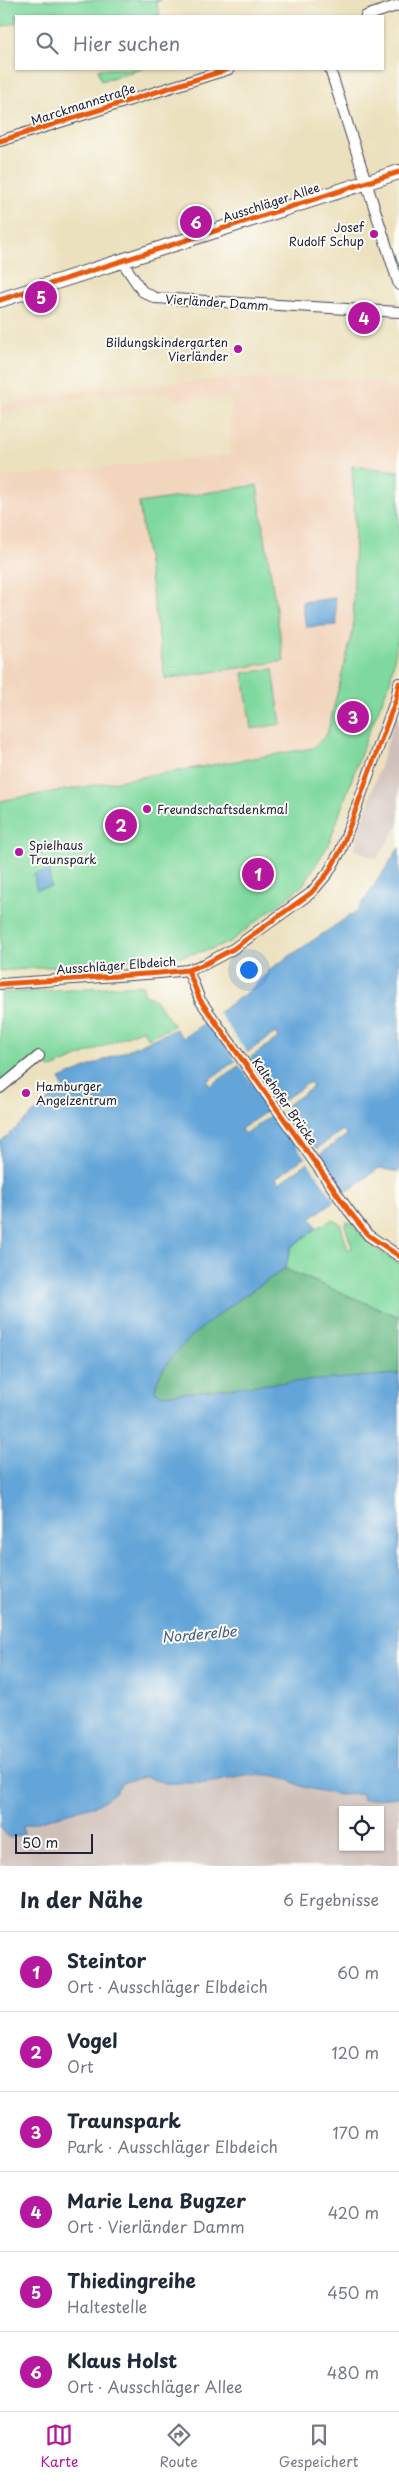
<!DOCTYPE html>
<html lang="de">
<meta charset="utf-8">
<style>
:root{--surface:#fff;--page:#f2f2f3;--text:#1f2937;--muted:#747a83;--line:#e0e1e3;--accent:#b5179e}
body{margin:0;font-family:"Playpen Sans",sans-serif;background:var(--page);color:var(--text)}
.controls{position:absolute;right:15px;bottom:15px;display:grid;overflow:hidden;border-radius:0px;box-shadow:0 1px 4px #0004}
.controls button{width:45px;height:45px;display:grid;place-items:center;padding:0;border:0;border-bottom:1px solid var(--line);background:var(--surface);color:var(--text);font:25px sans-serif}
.scale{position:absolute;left:15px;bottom:12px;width:78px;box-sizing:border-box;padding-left:5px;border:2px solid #22223b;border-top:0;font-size:14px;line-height:18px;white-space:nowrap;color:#22223b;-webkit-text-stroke:4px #fdfcf7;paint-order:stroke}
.you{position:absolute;left:248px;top:969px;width:18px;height:18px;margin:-12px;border:4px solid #fff;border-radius:50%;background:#1a73e8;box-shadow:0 0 0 8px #1a73e833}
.badge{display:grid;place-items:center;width:32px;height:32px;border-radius:50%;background:var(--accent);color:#fff;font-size:16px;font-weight:700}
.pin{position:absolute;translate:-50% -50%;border:2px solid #fff;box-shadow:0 1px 5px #0006}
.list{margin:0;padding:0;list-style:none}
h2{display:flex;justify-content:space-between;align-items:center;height:65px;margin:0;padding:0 20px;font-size:21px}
h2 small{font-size:16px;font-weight:400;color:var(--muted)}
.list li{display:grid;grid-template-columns:32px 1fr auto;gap:15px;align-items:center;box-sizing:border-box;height:80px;padding:0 20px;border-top:1px solid var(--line)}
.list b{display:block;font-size:19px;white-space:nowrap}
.list p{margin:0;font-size:16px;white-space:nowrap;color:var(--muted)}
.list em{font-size:16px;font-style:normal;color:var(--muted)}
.icon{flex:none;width:28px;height:28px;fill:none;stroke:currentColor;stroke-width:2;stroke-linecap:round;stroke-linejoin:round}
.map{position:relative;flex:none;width:399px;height:1866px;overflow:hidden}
.search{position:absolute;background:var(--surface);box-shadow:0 1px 4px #0004;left:15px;right:15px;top:15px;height:55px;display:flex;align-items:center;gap:12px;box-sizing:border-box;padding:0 18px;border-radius:0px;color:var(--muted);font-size:19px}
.sheet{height:545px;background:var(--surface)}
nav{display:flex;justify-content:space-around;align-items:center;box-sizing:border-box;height:70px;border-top:1px solid var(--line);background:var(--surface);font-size:14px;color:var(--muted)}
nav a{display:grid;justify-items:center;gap:2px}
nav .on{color:var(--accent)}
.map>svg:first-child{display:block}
.built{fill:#f2d5bd}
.industrial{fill:#cfc1ba;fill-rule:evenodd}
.green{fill:#7fd99e;stroke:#507e6c}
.forest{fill:#67b985;stroke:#446e60}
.water{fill:#64a5d8;stroke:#43648a;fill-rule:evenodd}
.pier{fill:#ece1be}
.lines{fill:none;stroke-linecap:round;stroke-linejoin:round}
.minor-casing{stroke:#403f4f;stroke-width:12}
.tertiary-casing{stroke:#403f4f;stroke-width:16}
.minor{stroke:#fff;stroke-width:10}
.tertiary{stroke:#fff;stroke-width:14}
.cycleway-casing{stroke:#fdfcf7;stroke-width:8}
.cycleway{stroke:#e8590c;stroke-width:5}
.poi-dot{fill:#b5179e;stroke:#fdfcf7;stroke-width:2}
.labels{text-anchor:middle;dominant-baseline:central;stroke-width:4;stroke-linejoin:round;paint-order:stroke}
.street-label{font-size:12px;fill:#22223b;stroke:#fdfcf7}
.poi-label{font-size:12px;fill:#22223b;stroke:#fdfcf7;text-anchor:start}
.water-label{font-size:14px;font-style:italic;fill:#405d82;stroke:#fdfcf7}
</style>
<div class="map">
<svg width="399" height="1866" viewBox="0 0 399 1866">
<rect width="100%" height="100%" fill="#fdfcf7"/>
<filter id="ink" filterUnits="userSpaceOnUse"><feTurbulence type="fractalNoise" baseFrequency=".02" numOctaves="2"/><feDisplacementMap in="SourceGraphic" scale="10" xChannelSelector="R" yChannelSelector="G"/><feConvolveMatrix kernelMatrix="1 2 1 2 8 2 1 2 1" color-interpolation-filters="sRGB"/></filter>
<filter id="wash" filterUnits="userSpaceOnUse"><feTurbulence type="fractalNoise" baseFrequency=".0096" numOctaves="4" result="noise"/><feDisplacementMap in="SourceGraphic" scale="20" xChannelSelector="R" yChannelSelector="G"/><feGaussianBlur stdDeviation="1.12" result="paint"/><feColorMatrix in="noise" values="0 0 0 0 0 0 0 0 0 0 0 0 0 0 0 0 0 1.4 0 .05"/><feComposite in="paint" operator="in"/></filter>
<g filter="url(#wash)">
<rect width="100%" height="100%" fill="#ece1be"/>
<polygon class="built" points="243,378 361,380 399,388 399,471 352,466 355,518 353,630 327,734 313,747 0,801 0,477 230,455 231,397 172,401 170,392 88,396 0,413 0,405 88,389"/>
<g class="industrial">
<polygon points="399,706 399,824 377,859 354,849"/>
<path d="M271 1775 284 1778 303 1787 339 1795 362 1794 363 1800 399 1797V1866H0V1827L9 1838 24 1835 23 1826 99 1804 114 1793 123 1782 146 1777 165 1783H207L245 1776ZM343 1810H380V1847H343Z"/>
</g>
<g class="green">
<polygon points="0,0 162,0 156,2 160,16 59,16 56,11 38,16 16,16 16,23 0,27"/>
<polygon points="98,69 142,69 101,81"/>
<polygon points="352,466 399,471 399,633 390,682 366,739 329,844 303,885 230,942 208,950 182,956 0,971 0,801 313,748 327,734 353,630 355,518"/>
<polygon points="257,485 284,661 165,679 139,503"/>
<polygon points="273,669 281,724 251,729 243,673"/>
<polygon points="143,985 144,994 155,1000 174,1026 147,1038 143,1029 50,1069 47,1062 39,1068 36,1064 0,1082 0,997 2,993"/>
<polygon points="332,1220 340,1223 348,1250 352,1248 345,1225 347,1222 353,1224 375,1248 399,1263 399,1317 285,1269 291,1247 317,1228"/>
</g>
<path class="forest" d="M285 1269 399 1317V1374L162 1395 155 1391C159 1348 250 1291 285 1269Z"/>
<g class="water">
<polygon points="335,598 337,625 306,627 302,602"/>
<path d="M399 848V1172L379 1168 311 1218 317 1228 291 1247 285 1269C251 1291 159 1348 155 1391L162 1395 277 1383 399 1374V1797L363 1800 362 1794 339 1795 303 1787 284 1778 271 1775 245 1776 207 1783H165L146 1777 123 1782 114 1793 99 1804 23 1826 24 1834 9 1838 0 1827V1142L63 1088 60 1079 176 1029 183 1038 249 991 272 968 358 910ZM275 1033 278 1038 210 1086 207 1081ZM310 1082 313 1087 244 1134 241 1129ZM343 1130 347 1135 279 1183 276 1178Z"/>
<polygon points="49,871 51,887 36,889 34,874"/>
</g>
<g class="pier">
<polygon points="218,1012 248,1054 237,1062 207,1020"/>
<polygon points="249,1055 283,1103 272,1111 238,1063"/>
<polygon points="284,1104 318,1152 307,1160 273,1112"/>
<polygon points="318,1153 348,1194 336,1202 307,1161"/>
</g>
</g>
<g filter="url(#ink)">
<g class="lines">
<defs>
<g id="minor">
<polyline points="366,16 399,5"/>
<polyline points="330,69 399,285"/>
<polyline points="0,141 229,69"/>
<polyline points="121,260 142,291 155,298 399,312"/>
<polyline points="188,970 200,1000 349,1211 368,1235 399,1256"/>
<polyline points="0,984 160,973 188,970 205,964 233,949 311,893 328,873 341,850 396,699 399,683"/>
<polyline points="0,1088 39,1056"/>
</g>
<polyline id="tertiary" points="0,300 399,172"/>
</defs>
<use href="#minor" class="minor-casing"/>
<use href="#tertiary" class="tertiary-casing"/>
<use href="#minor" class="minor"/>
<use href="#tertiary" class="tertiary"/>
<defs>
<g id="cycleway">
<polyline points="0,141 229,69"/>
<polyline points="0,300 399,172"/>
<polyline points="188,970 200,1000 349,1211 368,1235 399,1256"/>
<polyline points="0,984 160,973 188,970 205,964 233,949 311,893 328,873 341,850 396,699 399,683"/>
</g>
</defs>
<use href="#cycleway" class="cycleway-casing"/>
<use href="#cycleway" class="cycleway"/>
</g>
</g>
<g class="poi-dot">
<circle cx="374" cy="234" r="5"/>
<circle cx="238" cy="349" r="5"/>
<circle cx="147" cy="809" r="5"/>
<circle cx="19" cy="852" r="5"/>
<circle cx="26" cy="1093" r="5"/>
</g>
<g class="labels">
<g class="street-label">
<text transform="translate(83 104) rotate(-18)">Marckmannstraße</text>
<text transform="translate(271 202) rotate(-18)">Ausschläger Allee</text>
<text transform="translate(217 302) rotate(4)">Vierländer Damm</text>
<text transform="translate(116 965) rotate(-4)">Ausschläger Elbdeich</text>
<text transform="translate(285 1101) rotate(55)">Kaltehofer Brücke</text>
</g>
<g class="poi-label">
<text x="364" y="227" text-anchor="end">Josef<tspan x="364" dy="14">Rudolf Schup</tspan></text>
<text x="228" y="342" text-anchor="end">Bildungskindergarten<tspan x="228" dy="14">Vierländer</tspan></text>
<text x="157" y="809">Freundschaftsdenkmal</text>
<text x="29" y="845">Spielhaus<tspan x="29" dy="14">Traunspark</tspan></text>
<text x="36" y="1086">Hamburger<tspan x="36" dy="14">Angelzentrum</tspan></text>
</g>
<g class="water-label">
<text transform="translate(199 1634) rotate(-5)">Norderelbe</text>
</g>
</g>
</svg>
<div class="controls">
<button><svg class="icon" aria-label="locate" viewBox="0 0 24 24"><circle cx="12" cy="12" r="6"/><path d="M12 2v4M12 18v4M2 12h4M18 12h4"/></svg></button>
</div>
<div class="scale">50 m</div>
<div class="you"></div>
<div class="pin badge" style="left:258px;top:874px">1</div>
<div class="pin badge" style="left:121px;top:825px">2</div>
<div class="pin badge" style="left:353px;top:717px">3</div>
<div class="pin badge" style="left:364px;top:318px">4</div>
<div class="pin badge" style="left:41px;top:297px">5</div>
<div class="pin badge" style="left:196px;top:222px">6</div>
<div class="search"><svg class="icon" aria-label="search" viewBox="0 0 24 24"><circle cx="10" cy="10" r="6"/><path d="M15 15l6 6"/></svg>Hier suchen</div>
</div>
<section class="sheet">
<h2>In der Nähe<small>6 Ergebnisse</small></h2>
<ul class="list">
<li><span class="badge">1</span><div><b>Steintor</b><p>Ort · Ausschläger Elbdeich</p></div><em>60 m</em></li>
<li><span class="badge">2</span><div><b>Vogel</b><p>Ort</p></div><em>120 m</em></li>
<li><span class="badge">3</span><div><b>Traunspark</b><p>Park · Ausschläger Elbdeich</p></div><em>170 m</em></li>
<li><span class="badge">4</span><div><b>Marie Lena Bugzer</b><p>Ort · Vierländer Damm</p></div><em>420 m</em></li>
<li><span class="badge">5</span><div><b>Thiedingreihe</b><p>Haltestelle</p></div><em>450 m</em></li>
<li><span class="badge">6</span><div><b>Klaus Holst</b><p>Ort · Ausschläger Allee</p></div><em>480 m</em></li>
</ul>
</section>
<nav>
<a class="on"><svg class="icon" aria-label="map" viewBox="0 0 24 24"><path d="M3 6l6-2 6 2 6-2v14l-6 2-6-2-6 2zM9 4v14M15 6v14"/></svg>Karte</a>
<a><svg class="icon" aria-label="directions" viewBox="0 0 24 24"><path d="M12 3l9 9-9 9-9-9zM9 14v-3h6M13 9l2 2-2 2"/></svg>Route</a>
<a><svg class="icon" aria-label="saved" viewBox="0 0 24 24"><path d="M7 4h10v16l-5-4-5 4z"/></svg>Gespeichert</a>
</nav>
